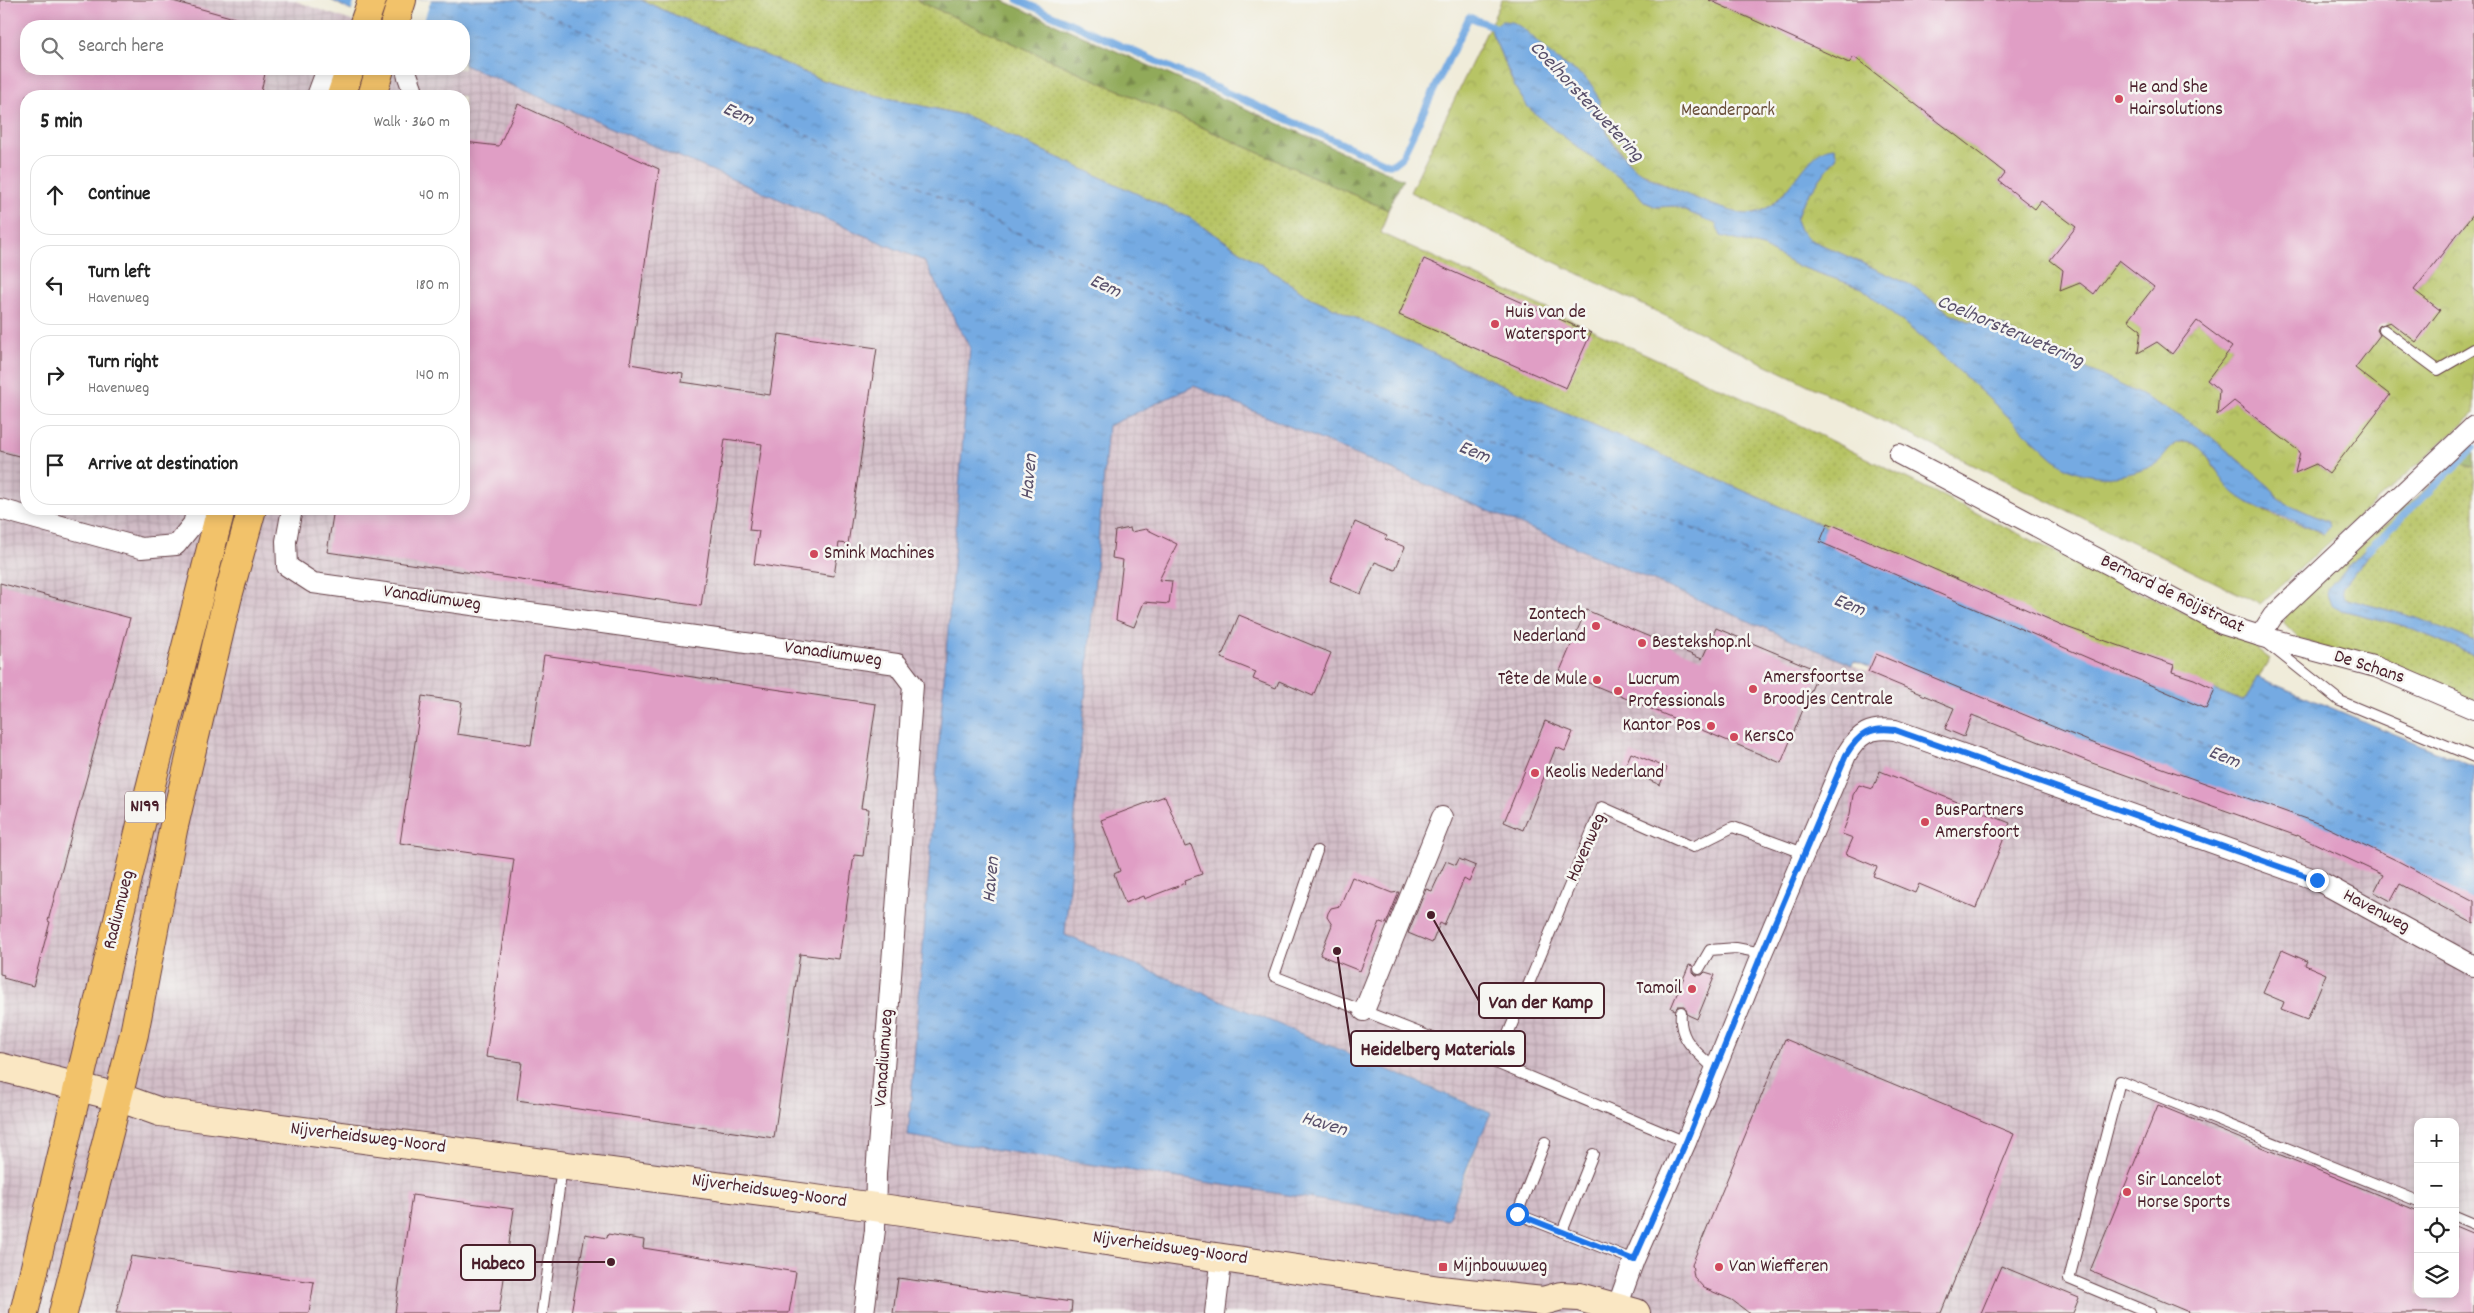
<!DOCTYPE html>
<meta charset="utf-8">
<style>
:root{--surface:#fff;--page:#f2f2f2;--text:#222;--muted:#767676;--line:#e0e0e0}
body{margin:0;font-family:Dekko,sans-serif;background:var(--page);color:var(--text)}
.controls{position:absolute;right:15px;bottom:15px;display:grid;overflow:hidden;border-radius:10px;box-shadow:0 2px 12px #0003}
.controls button{width:45px;height:45px;display:grid;place-items:center;padding:0;border:0;border-bottom:1px solid var(--line);background:var(--surface);color:var(--text);font:25px sans-serif}
.stop{position:absolute;width:15px;height:15px;margin:-11px;border:4px solid #1a73e8;border-radius:50%;background:#fff}
.stop.end{background:#1a73e8;border-color:#fff;box-shadow:0 1px 5px #0008}
.list{margin:0;padding:0;list-style:none}
h2{display:flex;justify-content:space-between;align-items:center;height:65px;margin:0;padding:0 20px;font-size:21px}
h2 small{font-size:16px;font-weight:400;color:var(--muted)}
.list li{display:grid;grid-template-columns:32px 1fr auto;gap:15px;align-items:center;box-sizing:border-box;height:80px;margin:0 10px 10px;padding:0 10px;border:1px solid var(--line);border-radius:20px}
.list b{display:block;font-size:19px;white-space:nowrap}
.list p{margin:0;font-size:16px;white-space:nowrap;color:var(--muted)}
.list em{font-size:16px;font-style:normal;color:var(--muted)}
.icon{flex:none;width:28px;height:28px;fill:none;stroke:currentColor;stroke-width:2;stroke-linecap:round;stroke-linejoin:round}
.map{position:relative;flex:none;width:2474px;height:1313px;overflow:hidden}
.search{position:absolute;background:var(--surface);box-shadow:0 2px 12px #0003;left:20px;top:20px;width:450px;height:55px;display:flex;align-items:center;gap:12px;box-sizing:border-box;padding:0 18px;border-radius:20px;color:var(--muted);font-size:19px}
.panel{position:absolute;background:var(--surface);box-shadow:0 2px 12px #0003;left:20px;top:90px;width:450px;height:425px;border-radius:20px}
.map>svg:first-child{display:block}
.industrial{fill:url(#industrial-grid);fill-rule:evenodd}
.grass{fill:url(#grass-dots);stroke:#807248}
.forest{fill:url(#forest-firs);stroke:#6e6442}
.park{fill:url(#park-crowns);stroke:#807248;fill-rule:evenodd}
.water{fill:url(#water-ripples);stroke:#5f6486}
.pier{fill:#f0ecda}
.lines{fill:none;stroke-linecap:round;stroke-linejoin:round}
.stream{stroke:#74aae2;stroke-width:7}
.ferry{stroke:#59506b;stroke-width:1;stroke-dasharray:6 5;stroke-linecap:butt}
.building{fill:#e09ec5}
.lane-casing{stroke:#633e45;stroke-width:12}
.street-casing{stroke:#633e45;stroke-width:22}
.secondary-casing{stroke:#633e45;stroke-width:30}
.primary-casing{stroke:#633e45;stroke-width:30}
.lane{stroke:#fff;stroke-width:10}
.street{stroke:#fff;stroke-width:20}
.secondary{stroke:#fae7c3;stroke-width:28}
.primary{stroke:#f2c26a;stroke-width:28}
.primary-bridge-casing{stroke:#633e45;stroke-width:30;stroke-linecap:butt}
.primary-bridge{stroke:#f2c26a;stroke-width:28}
.route{stroke:#1a73e8;stroke-width:6}
.poi-dot{fill:#d1495b;stroke:#f6f6f2;stroke-width:2}
.labels{text-anchor:middle;dominant-baseline:central;stroke-width:5;stroke-linejoin:round;paint-order:stroke}
.shield{fill:#f6f6f2;stroke:#7e6067;stroke-width:1}
.shield-label{font-size:18px;font-weight:bold;fill:#4a1f2b}
.poi-label{font-size:19px;fill:#4a1f2b;stroke:#f6f6f2;text-anchor:start}
.park-label{font-size:19px;fill:#6b513c;stroke:#f6f6f2}
.street-label{font-size:19px;fill:#4a1f2b;stroke:#f6f6f2}
.water-label{font-size:20px;font-style:italic;fill:#59506b;stroke:#f6f6f2}
.leader{fill:none;stroke:#4a1f2b;stroke-width:2}
.callout-dot{fill:#4a1f2b;stroke:#f6f6f2;stroke-width:2}
.callout{fill:#f6f6f2;stroke:#4a1f2b;stroke-width:2}
.callout-label{font-size:20px;text-anchor:middle;font-weight:bold;fill:#4a1f2b}
</style>
<div class="map">
<svg width="2474" height="1313" viewBox="0 0 2474 1313">
<defs>
<pattern id="industrial-grid" width="8" height="8" patternUnits="userSpaceOnUse" patternTransform="scale(1.25)"><rect width="8" height="8" fill="#d2bdc7"/><path d="M0 4h8M4 0v8" fill="none" stroke="#b6a2ab"/></pattern>
<pattern id="grass-dots" width="8" height="8" patternUnits="userSpaceOnUse" patternTransform="scale(1.25)"><rect width="8" height="8" fill="#b7c465"/><path d="M2 2h.1M6 6h.1" fill="none" stroke="#9fa858" stroke-width="1.8" stroke-linecap="round"/></pattern>
<pattern id="forest-firs" width="22" height="20" patternUnits="userSpaceOnUse" patternTransform="scale(1.25)"><rect width="22" height="20" fill="#91aa5a"/><path d="M5 1l3.5 6h-7zM16 11l3.5 6h-7z" fill="#788a4b"/></pattern>
<pattern id="park-crowns" width="20" height="18" patternUnits="userSpaceOnUse" patternTransform="scale(1.25)"><rect width="20" height="18" fill="#b7c465"/><path d="M2 6a3 3 0 1 1 6 0M12 15a3 3 0 1 1 6 0" fill="none" stroke="#9fa858"/></pattern>
<pattern id="water-ripples" width="26" height="14" patternUnits="userSpaceOnUse" patternTransform="scale(1.25)"><rect width="26" height="14" fill="#74aae2"/><path d="M2 4q2-2 4 0t4 0M15 11q2-2 4 0t4 0" fill="none" stroke="#618ab7"/></pattern>
</defs>
<rect width="100%" height="100%" fill="#f6f6f2"/>
<filter id="ink" filterUnits="userSpaceOnUse"><feTurbulence type="fractalNoise" baseFrequency=".02" numOctaves="2"/><feDisplacementMap in="SourceGraphic" scale="10" xChannelSelector="R" yChannelSelector="G"/><feConvolveMatrix kernelMatrix="1 2 1 2 8 2 1 2 1" color-interpolation-filters="sRGB"/></filter>
<filter id="wash" filterUnits="userSpaceOnUse"><feTurbulence type="fractalNoise" baseFrequency=".0096" numOctaves="4" result="noise"/><feDisplacementMap in="SourceGraphic" scale="20" xChannelSelector="R" yChannelSelector="G"/><feGaussianBlur stdDeviation="1.12" result="paint"/><feColorMatrix in="noise" values="0 0 0 0 0 0 0 0 0 0 0 0 0 0 0 0 0 1.4 0 .05"/><feComposite in="paint" operator="in"/></filter>
<g filter="url(#wash)">
<rect width="100%" height="100%" fill="#f0ecda"/>
<path class="industrial" d="M0 0H293L365 26H26V69H464V65L924 261 970 348 908 1136 1448 1220 1491 1112 1065 935 1108 426 1194 386 1959 710 2095 765 2313 842 2387 877 2474 924V1313H0ZM26 96H464V509H26ZM2418 1122H2455V1294H2418Z"/>
<g class="grass">
<polygon points="641,0 916,0 1388,210 1381,233 1777,414 2120,584 2246,640 2270,659 2246,699 2243,701 2054,627 1498,383 1312,298 1190,218 967,116 866,93 819,79"/>
<polygon points="2456,462 2474,468 2474,641 2417,618 2347,599 2343,596 2342,588 2375,546 2329,587 2338,609 2405,626 2474,655 2474,703 2300,639 2284,623 2286,612"/>
</g>
<g class="forest">
<polygon points="916,0 1002,0 1403,179 1388,210"/>
<polygon points="2474,446 2474,468 2456,462"/>
</g>
<path class="park" d="M1502 0H1726L1724 7 1849 62 1854 57 2005 173 1999 181 2035 209 2041 201 2076 227 2050 260 2069 274 2066 288 2072 286 2074 279 2094 293 2119 260 2154 287 2129 320 2147 335 2146 348 2151 345 2152 339 2172 353 2197 321 2232 347 2207 380 2225 395 2220 397 2219 404 2227 407 2231 399 2305 456 2302 468 2308 467 2310 460 2329 474 2337 354 2369 349 2474 213V414L2260 604 1410 192ZM1501 21 1573 70 1602 112 1609 137 1634 168 1690 197 1731 212 1748 214 1765 210 1778 199 1797 178 1837 156 1801 205 1796 221 1800 230 1809 239 1913 286 1948 312 1967 321 1989 322 2005 326 2019 336 2139 394 2183 418 2211 437 2270 487 2279 500 2328 522 2330 526 2322 534 2312 528 2277 517 2249 504 2215 469 2201 447 2186 441 2177 443 2169 450 2094 474 2072 470 2053 458 1933 347 1862 288 1795 265 1763 247 1721 236 1716 224 1674 206 1656 207 1645 202 1632 187 1548 125 1528 107 1516 89 1493 36 1491 30Z"/>
<g class="water">
<polygon points="331,0 641,0 819,79 866,93 967,116 1190,218 1312,298 1498,383 2054,627 2242,701 2246,699 2257,677 2474,767 2474,919 2303,834 2088,754 1854,661 1852,665 1194,386 1108,426 1065,935 1491,1113 1467,1168 1448,1220 908,1136 970,348 924,261 464,65 464,26 380,26"/>
<path d="M1501 21C1508 21 1514 22 1519 26 1532 34 1541 47 1553 56 1565 66 1580 72 1590 83 1602 97 1601 121 1609 137 1614 146 1625 159 1633 167 1646 179 1730 215 1748 214 1789 212 1803 147 1834 147L1837 156 1801 205 1796 220 1800 230 1809 239 1913 286 1948 312 1967 321 2005 326 2019 336 2139 394 2183 418 2211 437 2270 487 2279 500 2328 522 2330 526 2323 534C2295 516 2262 516 2234 493 2218 480 2207 443 2186 441 2172 440 2166 457 2157 463 2133 477 2098 481 2072 470 2066 468 2059 462 2053 458L1933 347 1862 288 1795 265 1763 247 1721 236 1716 224 1674 206 1656 207 1645 202 1632 187 1548 125 1528 107 1516 89 1493 36 1491 30Z"/>
<polygon points="2370,544 2376,544 2375,546 2342,588 2343,596 2347,599 2417,618 2474,641 2474,655 2405,626 2338,609 2331,605 2327,594 2329,587"/>
</g>
<polygon class="pier" points="355,0 431,0 422,26 375,26 351,13"/>
<g class="lines">
<g class="stream">
<polyline points="1018,0 1388,164 1393,164 1402,157 1469,17 1495,27 1500,33"/>
<polyline points="2368,550 2474,448"/>
</g>
<polyline class="ferry" points="517,0 1237,335 2474,861"/>
</g>
<g id="blocks">
<g class="building">
<polygon points="0,0 169,0 245,21 244,26 26,26 26,69 266,69 260,96 26,96 26,458 0,451"/>
<polygon points="1709,0 2474,0 2474,213 2414,290 2440,310 2416,342 2390,322 2379,326 2377,330 2380,335 2355,368 2390,395 2329,474 2316,464 2295,473 2300,452 2234,401 2217,415 2219,390 2207,380 2232,347 2197,321 2172,354 2157,342 2138,353 2141,330 2128,320 2154,287 2119,260 2094,294 2080,283 2060,291 2063,270 2050,260 2076,227 2041,201 2035,209 1999,181 2005,173 1854,57 1849,63"/>
<polygon points="518,104 659,169 630,364 683,373 682,382 770,395 779,334 877,348 848,544 839,543 834,576 754,564 759,531 749,530 762,444 725,439 701,606 327,552 334,509 464,509 464,142 499,146"/>
<polygon points="1424,259 1591,333 1566,388 1399,315"/>
<polygon points="1355,522 1387,536 1385,539 1405,547 1395,570 1375,562 1361,594 1330,581"/>
<polygon points="1828,523 2069,628 2174,665 2172,672 2194,679 2215,689 2206,709 1820,542"/>
<polygon points="1130,528 1131,532 1146,529 1177,544 1159,580 1172,581 1169,604 1144,602 1134,627 1116,620 1123,560 1112,558 1115,531"/>
<polygon points="0,583 130,618 48,921 50,922 33,986 3,978 4,975 0,974"/>
<polygon points="1586,610 1702,659 1716,628 1819,671 1781,763 1560,671"/>
<polygon points="1239,615 1331,653 1313,696 1279,681 1276,688 1253,679 1256,672 1221,658"/>
<polygon points="1876,654 2098,745 2320,824 2398,861 2474,901 2474,924 2400,884 2391,901 2374,892 2383,875 2297,835 2297,836 2092,763 1972,715 1964,737 1945,729 1954,708 1868,672"/>
<polygon points="544,655 876,704 861,808 869,809 863,856 854,855 839,959 800,954 774,1138 517,1100 522,1062 486,1057 514,859 400,843 422,696 462,702 457,734 531,745"/>
<polygon points="1545,721 1573,732 1565,751 1556,747 1523,830 1504,822"/>
<polygon points="1631,753 1667,768 1660,785 1624,769"/>
<polygon points="1880,771 2010,823 1976,908 1919,884 1915,893 1873,876 1877,867 1846,854 1853,838 1842,834 1850,814 1853,795 1859,785 1873,789"/>
<polygon points="1165,796 1185,847 1191,845 1202,874 1185,880 1186,883 1144,899 1143,896 1125,903 1114,874 1120,871 1101,820"/>
<polygon points="1459,859 1476,866 1469,882 1464,879 1444,925 1440,923 1432,943 1408,933 1426,889 1432,891 1446,861 1456,865"/>
<polygon points="1352,877 1392,893 1399,892 1386,924 1380,922 1360,971 1320,955 1332,925 1327,917 1328,913 1331,908 1340,906"/>
<polygon points="2282,950 2307,961 2305,965 2326,974 2307,1020 2281,1010 2284,1002 2263,993"/>
<polygon points="1689,965 1693,966 1693,972 1696,975 1702,975 1705,972 1715,975 1697,1019 1688,1015 1684,1006 1678,1006 1675,1010 1671,1008"/>
<polygon points="1785,1039 2014,1134 1941,1313 1749,1313 1732,1300 1704,1288 1694,1277 1692,1264"/>
<polygon points="2158,1105 2418,1211 2418,1294 2455,1294 2455,1226 2474,1234 2474,1313 2191,1313 2090,1271"/>
<polygon points="412,1195 514,1209 499,1313 395,1313"/>
<polygon points="585,1234 607,1238 608,1234 644,1240 643,1248 796,1272 789,1313 571,1313"/>
<polygon points="131,1256 314,1282 309,1313 116,1313"/>
<polygon points="2001,1266 2079,1298 2073,1313 1981,1313"/>
<polygon points="898,1278 1072,1302 1071,1313 893,1313"/>
</g>
</g>
</g>
<g filter="url(#ink)">
<use href="#blocks" fill-opacity="0" stroke="#633e45" stroke-width="1"/>
<g class="lines">
<defs>
<g id="lane">
<polyline points="2384,330 2438,370 2474,349"/>
<polyline points="2266,642 2340,701 2474,757"/>
<polyline points="1317,851 1274,976 1479,1056 1686,1142"/>
<polyline points="1699,969 1710,950 1736,948 1762,953"/>
<path d="M1681 1012C1678 1041 1697 1051 1715 1070"/>
<polyline points="1496,1063 1602,807 1693,847 1733,827 1806,854"/>
<polyline points="1545,1142 1517,1214 1634,1260"/>
<polyline points="2455,1216 2474,1224"/>
<polyline points="1562,1232 1593,1154"/>
<polyline points="542,1313 562,1167"/>
<polyline points="2150,1313 2069,1279 2120,1081 2418,1201"/>
</g>
<g id="street">
<polyline points="407,74 412,88 411,96"/>
<polyline points="317,96 327,69"/>
<polyline points="1899,454 2222,624 2260,636 2376,667 2474,709"/>
<polyline points="0,509 141,548 176,545 193,524 197,509"/>
<polyline points="292,509 286,541 287,566 313,583 897,664 913,685 876,1174 875,1230 864,1313"/>
<polyline points="2260,636 2273,616 2474,426"/>
<polyline points="1364,1011 1442,817"/>
<polyline points="1215,1313 1222,1256"/>
<path d="M1615 1313 1634 1260 1686 1142 1762 953 1846 755C1859 733 1870 727 1895 730L2317 880 2474 966"/>
</g>
<polyline id="secondary" points="0,1067 118,1097 160,1112 875,1207 1440,1290 1543,1301 1561,1296 1579,1297 1636,1313"/>
<g id="primary">
<polyline points="363,26 372,0"/>
<polyline points="394,26 402,0"/>
<polyline points="341,96 350,69"/>
<polyline points="372,96 380,69"/>
<polyline points="24,1313 141,824 221,509"/>
<polyline points="63,1313 134,1034 173,830 228,596"/>
</g>
</defs>
<use href="#lane" class="lane-casing"/>
<use href="#street" class="street-casing"/>
<use href="#secondary" class="secondary-casing"/>
<use href="#primary" class="primary-casing"/>
<use href="#lane" class="lane"/>
<use href="#street" class="street"/>
<use href="#secondary" class="secondary"/>
<use href="#primary" class="primary"/>
<defs>
<polyline id="primary-bridge" points="228,596 252,509"/>
</defs>
<use href="#primary-bridge" class="primary-bridge-casing"/>
<use href="#primary-bridge" class="primary-bridge"/>
</g>
</g>
<g class="lines" filter="url(#ink)">
<path class="route" d="M1517 1214 1634 1260 1686 1142 1762 953 1846 755C1859 733 1870 727 1895 730L2317 880"/>
</g>
<g class="poi-dot">
<circle cx="2119" cy="99" r="5"/>
<circle cx="1495" cy="324" r="5"/>
<circle cx="814" cy="554" r="5"/>
<circle cx="1596" cy="626" r="5"/>
<circle cx="1642" cy="643" r="5"/>
<circle cx="1597" cy="680" r="5"/>
<circle cx="1753" cy="689" r="5"/>
<circle cx="1618" cy="691" r="5"/>
<circle cx="1711" cy="726" r="5"/>
<circle cx="1734" cy="737" r="5"/>
<circle cx="1535" cy="773" r="5"/>
<circle cx="1925" cy="822" r="5"/>
<circle cx="1692" cy="989" r="5"/>
<circle cx="2127" cy="1192" r="5"/>
<rect x="1438" y="1262" width="10" height="10" rx="2.5"/>
<circle cx="1719" cy="1267" r="5"/>
</g>
<g class="labels">
<rect class="shield" x="125" y="791.5" width="40" height="31" rx="4"/>
<g class="shield-label">
<text x="145" y="807">N199</text>
</g>
<g class="poi-label">
<text x="2129" y="88">He and She<tspan x="2129" dy="22">Hairsolutions</tspan></text>
<text x="1505" y="313">Huis van de<tspan x="1505" dy="22">Watersport</tspan></text>
<text x="824" y="554">Smink Machines</text>
<text x="1586" y="615" text-anchor="end">Zontech<tspan x="1586" dy="22">Nederland</tspan></text>
<text x="1652" y="643">Bestekshop.nl</text>
<text x="1763" y="678">Amersfoortse<tspan x="1763" dy="22">Broodjes Centrale</tspan></text>
<text x="1587" y="680" text-anchor="end">Tête de Mule</text>
<text x="1628" y="680">Lucrum<tspan x="1628" dy="22">Professionals</tspan></text>
<text x="1701" y="726" text-anchor="end">Kantor Pos</text>
<text x="1744" y="737">KersCo</text>
<text x="1545" y="773">Keolis Nederland</text>
<text x="1935" y="811">BusPartners<tspan x="1935" dy="22">Amersfoort</tspan></text>
<text x="1682" y="989" text-anchor="end">Tamoil</text>
<text x="2137" y="1181">Sir Lancelot<tspan x="2137" dy="22">Horse Sports</tspan></text>
<text x="1453" y="1267">Mijnbouwweg</text>
<text x="1729" y="1267">Van Wiefferen</text>
</g>
<g class="park-label">
<text x="1728" y="111">Meanderpark</text>
</g>
<g class="street-label">
<text transform="translate(2172 595) rotate(26)">Bernard de Roijstraat</text>
<text transform="translate(432 599) rotate(8)">Vanadiumweg</text>
<text transform="translate(833 655) rotate(8)">Vanadiumweg</text>
<text transform="translate(2369 668) rotate(18)">De Schans</text>
<text transform="translate(1587 848) rotate(-66)">Havenweg</text>
<text transform="translate(120 910) rotate(-76)">Radiumweg</text>
<text transform="translate(2376 912) rotate(28)">Havenweg</text>
<text transform="translate(885 1058) rotate(-86)">Vanadiumweg</text>
<text transform="translate(368 1139) rotate(7)">Nijverheidsweg-Noord</text>
<text transform="translate(769 1192) rotate(8)">Nijverheidsweg-Noord</text>
<text transform="translate(1170 1249) rotate(8)">Nijverheidsweg-Noord</text>
</g>
<g class="water-label">
<text transform="translate(1586 102) rotate(47)">Coelhorsterwetering</text>
<text transform="translate(738 115) rotate(25)">Eem</text>
<text transform="translate(1105 287) rotate(25)">Eem</text>
<text transform="translate(2010 332) rotate(23)">Coelhorsterwetering</text>
<text transform="translate(1474 453) rotate(22)">Eem</text>
<text transform="translate(1030 477) rotate(-85)">Haven</text>
<text transform="translate(1849 606) rotate(22)">Eem</text>
<text transform="translate(2224 758) rotate(22)">Eem</text>
<text transform="translate(992 880) rotate(-85)">Haven</text>
<text transform="translate(1324 1125) rotate(17)">Haven</text>
</g>
</g>
<path class="leader" d="M1431 915L1479 1001M1337 951L1351 1048M611 1262L535 1262"/>
<g class="callout-dot">
<circle cx="1431" cy="915" r="5"/>
<circle cx="1337" cy="951" r="5"/>
<circle cx="611" cy="1262" r="5"/>
</g>
<g class="callout">
<rect x="1479" y="983" width="125" height="35" rx="5"/>
<rect x="1351" y="1031" width="174" height="35" rx="5"/>
<rect x="461" y="1245" width="74" height="35" rx="5"/>
</g>
<g class="callout-label">
<text x="1541" y="1008">Van der Kamp</text>
<text x="1438" y="1055">Heidelberg Materials</text>
<text x="498" y="1269">Habeco</text>
</g>
</svg>
<div class="controls">
<button>+</button>
<button>−</button>
<button><svg class="icon" aria-label="locate" viewBox="0 0 24 24"><circle cx="12" cy="12" r="6"/><path d="M12 2v4M12 18v4M2 12h4M18 12h4"/></svg></button>
<button><svg class="icon" aria-label="layers" viewBox="0 0 24 24"><path d="M12 4l9 5-9 5-9-5zM3 14l9 5 9-5"/></svg></button>
</div>
<div class="stop" style="left:1517px;top:1214px"></div>
<div class="stop end" style="left:2317px;top:880px"></div>
<div class="search"><svg class="icon" aria-label="search" viewBox="0 0 24 24"><circle cx="10" cy="10" r="6"/><path d="M15 15l6 6"/></svg>Search here</div>
<section class="panel">
<h2>5 min<small>Walk · 360 m</small></h2>
<ul class="list">
<li><svg class="icon" aria-label="ahead" viewBox="0 0 24 24"><path d="M12 20V5M6 11l6-6 6 6"/></svg><div><b>Continue</b></div><em>40 m</em></li>
<li><svg class="icon" aria-label="left" viewBox="0 0 24 24"><path d="M17 20v-9H6M10 6l-5 5 5 5"/></svg><div><b>Turn left</b><p>Havenweg</p></div><em>180 m</em></li>
<li><svg class="icon" aria-label="right" viewBox="0 0 24 24"><path d="M7 20v-9h11M14 6l5 5-5 5"/></svg><div><b>Turn right</b><p>Havenweg</p></div><em>140 m</em></li>
<li><svg class="icon" aria-label="arrive" viewBox="0 0 24 24"><path d="M6 21V4h12l-3 4 3 4H6"/></svg><div><b>Arrive at destination</b></div></li>
</ul>
</section>
</div>
